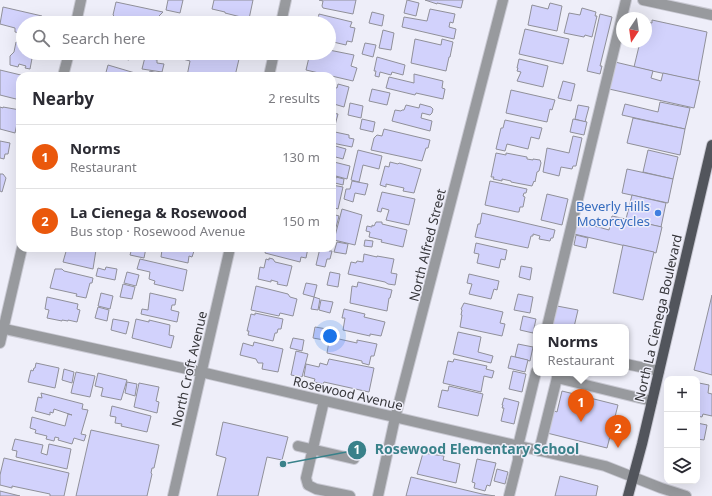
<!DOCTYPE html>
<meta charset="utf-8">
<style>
:root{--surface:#fff;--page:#f2f2f3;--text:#2b2b33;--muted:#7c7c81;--line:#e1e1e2;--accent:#ea580c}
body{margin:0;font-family:"Noto Sans",sans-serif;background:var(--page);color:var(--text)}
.controls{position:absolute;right:12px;bottom:12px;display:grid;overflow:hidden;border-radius:8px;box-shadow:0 4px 16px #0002}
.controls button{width:36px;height:36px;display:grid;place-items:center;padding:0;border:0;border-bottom:1px solid var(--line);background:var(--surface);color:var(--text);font:20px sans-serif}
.compass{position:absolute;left:616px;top:12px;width:36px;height:36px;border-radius:50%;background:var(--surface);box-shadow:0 4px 16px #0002;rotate:193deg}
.you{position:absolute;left:330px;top:336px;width:14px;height:14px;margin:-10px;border:3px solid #fff;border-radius:50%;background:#1a73e8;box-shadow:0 0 0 6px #1a73e833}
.badge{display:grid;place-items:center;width:26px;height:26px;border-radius:50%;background:var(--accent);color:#fff;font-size:13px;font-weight:700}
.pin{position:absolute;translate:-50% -33px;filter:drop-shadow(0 1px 2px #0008)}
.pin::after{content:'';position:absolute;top:21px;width:14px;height:12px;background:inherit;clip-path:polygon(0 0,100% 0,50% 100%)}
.popup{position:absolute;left:533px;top:324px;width:96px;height:52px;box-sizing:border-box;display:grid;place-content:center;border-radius:8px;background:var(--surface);filter:drop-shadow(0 1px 3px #0005);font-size:13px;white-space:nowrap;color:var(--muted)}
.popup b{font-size:15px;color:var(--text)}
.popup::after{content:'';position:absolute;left:50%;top:100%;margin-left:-8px;border:8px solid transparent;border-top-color:var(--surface)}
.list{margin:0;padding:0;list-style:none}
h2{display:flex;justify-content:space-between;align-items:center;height:52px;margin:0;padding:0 16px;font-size:17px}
h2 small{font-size:13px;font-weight:400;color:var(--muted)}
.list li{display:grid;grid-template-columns:26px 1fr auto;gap:12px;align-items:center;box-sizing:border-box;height:64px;padding:0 16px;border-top:1px solid var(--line)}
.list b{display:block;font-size:15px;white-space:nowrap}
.list p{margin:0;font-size:13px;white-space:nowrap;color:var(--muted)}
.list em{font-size:13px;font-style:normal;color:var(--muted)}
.icon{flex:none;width:22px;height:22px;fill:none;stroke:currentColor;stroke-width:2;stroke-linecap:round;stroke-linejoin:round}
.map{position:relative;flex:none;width:712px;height:496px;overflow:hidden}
.search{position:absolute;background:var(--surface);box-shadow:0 4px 16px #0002;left:16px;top:16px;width:320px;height:44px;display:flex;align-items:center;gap:10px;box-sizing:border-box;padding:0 14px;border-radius:22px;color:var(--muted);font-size:15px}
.panel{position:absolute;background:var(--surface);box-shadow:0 4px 16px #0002;left:16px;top:72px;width:320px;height:180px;border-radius:12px}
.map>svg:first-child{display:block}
.building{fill:#d2d2fc;stroke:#909099}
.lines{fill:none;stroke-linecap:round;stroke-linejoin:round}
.minor-casing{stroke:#c9c9d3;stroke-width:12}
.major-casing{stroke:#c9c9d3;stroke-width:12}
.minor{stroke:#989a9e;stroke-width:10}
.major{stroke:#52555c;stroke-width:10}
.shop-dot{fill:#3f7fe0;stroke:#eeeef9;stroke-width:1.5}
.labels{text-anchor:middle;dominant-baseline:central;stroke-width:3;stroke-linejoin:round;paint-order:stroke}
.shop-label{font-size:13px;fill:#366cbe;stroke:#eeeef9;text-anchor:end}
.street-label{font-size:13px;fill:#36363a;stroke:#eeeef9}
.leader{fill:none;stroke:#39818a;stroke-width:1.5}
.callout-dot{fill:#39818a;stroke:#eeeef9;stroke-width:1.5}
.mark-label{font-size:12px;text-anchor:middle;font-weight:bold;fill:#fff}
.callout-label{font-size:14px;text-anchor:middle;font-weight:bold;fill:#39818a;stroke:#eeeef9;stroke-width:3;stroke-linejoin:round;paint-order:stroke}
</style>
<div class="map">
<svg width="712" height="496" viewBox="0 0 712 496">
<rect width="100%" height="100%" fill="#eeeef9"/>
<g class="building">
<polygon points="168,0 183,0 180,13 166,10"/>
<polygon points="214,0 253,0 249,19 225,13 225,12 212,9"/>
<polygon points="319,0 356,0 353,14 323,8 322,6 323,1"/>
<polygon points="407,0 419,3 416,16 404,13"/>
<polygon points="425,0 463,0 461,8 437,3 437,4"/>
<polygon points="116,2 163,12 157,18 163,23 122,23 119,20 119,21 114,20 114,16 113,15"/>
<polygon points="550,3 562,6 557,31 528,25 532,5 548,9"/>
<polygon points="3,7 42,16 41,23 23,23 23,36 19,35 19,33 15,32 15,28 0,24"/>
<polygon points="582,8 596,12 595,16 597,16 592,37 585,35 584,37 564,33 569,13 580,15"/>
<polygon points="430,9 455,14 453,23 450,22 449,27 456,29 454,39 402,27 404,17 427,21"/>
<polygon points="372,12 384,15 382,26 369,23"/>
<polygon points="319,14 352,22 350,27 355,28 352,42 347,41 346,45 329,41 329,23 317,23"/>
<polygon points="600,14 612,17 600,66 602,66 600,74 587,71"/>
<polygon points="652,20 707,32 698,81 634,67 640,42 639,42 646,42 646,22 652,23"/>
<polygon points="525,29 569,39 563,64 519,54"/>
<polygon points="383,30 394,33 391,50 379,48"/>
<polygon points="415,39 441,45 442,39 453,42 450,57 449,57 446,71 411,63"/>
<polygon points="16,42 23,44 23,53 33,53 30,69 25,68 26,66 19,64 18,67 10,65 10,56 14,52"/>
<polygon points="365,43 376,45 373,57 362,54"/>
<polygon points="329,50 354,55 351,66 357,68 353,81 306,70 310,53 329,53"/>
<polygon points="106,53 130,53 129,60 106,54"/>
<polygon points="181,53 210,53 239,59 235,76 187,76 190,61 179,58"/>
<polygon points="145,57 157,60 157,63 164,64 162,72 142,69"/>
<polygon points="377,57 405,65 403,75 392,72 391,75 380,72 379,77 375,76 376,71 374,71"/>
<polygon points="519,59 548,66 543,87 517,81 521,72 517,71 518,68 517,68"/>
<polygon points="615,62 653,71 651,78 661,81 663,73 700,81 694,108 609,89"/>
<polygon points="108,65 135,73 134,76 105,76"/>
<polygon points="0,70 25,76 20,76 20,100 0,95"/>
<polygon points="150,71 161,74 161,76 149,76"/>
<polygon points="414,74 443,81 442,88 445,89 443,99 416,93 415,95 386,88 389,77 414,83"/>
<polygon points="563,81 575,84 571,101 558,98"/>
<polygon points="338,84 349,87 344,107 334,104 334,106 332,106 332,87 337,88"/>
<polygon points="372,89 390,93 387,105 369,101"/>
<polygon points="511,90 555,100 552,110 550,109 547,122 506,113"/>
<polygon points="660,102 690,108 685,129 622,115 625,104 658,112"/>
<polygon points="350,103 363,106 361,118 348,115"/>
<polygon points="420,104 431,107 433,109 432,113 430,115 422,113 421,118 432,121 430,131 392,121 395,110 401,111 402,110 404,110 406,105 419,108"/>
<polygon points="578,105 589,107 585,122 575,119"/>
<polygon points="0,107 3,108 3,107 20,110 15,133 0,129"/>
<polygon points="332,113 338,114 334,129 332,128"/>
<polygon points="633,118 685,129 680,155 627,143"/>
<polygon points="362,119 375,122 373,132 360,129"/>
<polygon points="573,119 587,122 584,135 570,132"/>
<polygon points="505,120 542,128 539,139 531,137 528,149 507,144 505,151 496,149 501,128 503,128"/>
<polygon points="384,129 430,140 428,148 426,148 422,161 371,150 374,138 377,135 382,136"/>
<polygon points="335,132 349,135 349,138 354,139 352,147 332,143"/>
<polygon points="573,136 582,138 576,166 573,166 572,169 561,167 559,176 543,172 547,148 569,153"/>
<polygon points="0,141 10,143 8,154 5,154 4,159 0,158"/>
<polygon points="332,145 346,149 343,159 332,156"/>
<polygon points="358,150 382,156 379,169 363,165 359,182 351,180"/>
<polygon points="648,150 678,157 673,179 643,172"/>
<polygon points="496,153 506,155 506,153 527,157 527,159 533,160 533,159 540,160 541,163 539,171 537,172 535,182 534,181 532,186 511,182 511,181 502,179 502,181 493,179 494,177 491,177"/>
<polygon points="334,162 350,166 347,179 332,175"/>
<polygon points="390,162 398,164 399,163 421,169 414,193 403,191 404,188 386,184 386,187 380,185 385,166 389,167"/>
<polygon points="627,169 673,179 668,203 622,193"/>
<polygon points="0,174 3,174 6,178 2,192 0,191"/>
<polygon points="336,177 344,179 343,185 335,183"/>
<polygon points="352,181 368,184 365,195 355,193 353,202 344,199 346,189 350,189"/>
<polygon points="490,181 527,189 526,193 524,193 523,196 525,197 523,207 520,207 519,212 517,212 485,205"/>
<polygon points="332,185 343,187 338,209 332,207"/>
<polygon points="382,192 415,199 409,225 386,220 389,210 382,208 381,212 377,211"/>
<polygon points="547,194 568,199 562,225 541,220"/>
<polygon points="632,195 666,203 661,227 626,219"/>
<polygon points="342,209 362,215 355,245 334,240"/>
<polygon points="482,213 555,230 553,238 551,238 550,241 539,239 540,236 533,234 533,236 531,236 528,248 475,237 478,224 480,224"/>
<polygon points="332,214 339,216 333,239 332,239"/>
<polygon points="612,216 662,227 656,253 574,234 577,221 609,230"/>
<polygon points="376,222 382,222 382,224 407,230 403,247 381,242 382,240 369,237 370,232 366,231 367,226 372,227 372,225 374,226"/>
<polygon points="576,235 588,238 586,248 574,245"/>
<polygon points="365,240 373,241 372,247 364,246"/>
<polygon points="337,242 348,244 346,254 334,252"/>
<polygon points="476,243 507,250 505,260 501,259 499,268 477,263 479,254 474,253"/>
<polygon points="623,245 654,252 643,300 613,293"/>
<polygon points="67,248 89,248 96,250 93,269 63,262"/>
<polygon points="132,248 146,248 144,258 130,255"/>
<polygon points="153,248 195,248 192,257 189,256 188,263 161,257 162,250"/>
<polygon points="266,248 308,248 306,258 301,257 300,262 265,253"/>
<polygon points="320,248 330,248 329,251 332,251 330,259 327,259 325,267 316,265"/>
<polygon points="364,254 377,257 377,256 394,259 391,273 397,274 395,285 388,284 385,282 348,274 351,262 356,263 357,261 363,262"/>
<polygon points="269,258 273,259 275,262 292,266 287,286 277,284 278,282 271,280 271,282 258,279 260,267 264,268 266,259 269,260"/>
<polygon points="140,259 187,270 183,291 154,284 155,281 149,279 150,272 137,269"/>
<polygon points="521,266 532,268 530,280 519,277"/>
<polygon points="106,267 117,269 115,280 96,276 98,268 105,270"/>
<polygon points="55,269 62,269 64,271 93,278 92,283 90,283 86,298 76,296 77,294 50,288"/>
<polygon points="127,272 139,275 136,286 124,283"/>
<polygon points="330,272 340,274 338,287 327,285"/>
<polygon points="469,274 499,281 497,290 494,289 491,299 469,294 472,284 467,283"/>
<polygon points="358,282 392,290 390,298 389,298 387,311 350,303 352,286 357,287"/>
<polygon points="306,283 317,285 314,297 303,294"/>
<polygon points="123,284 135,287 132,299 120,297"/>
<polygon points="256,286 288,294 290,297 297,299 293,316 280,313 279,316 251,310"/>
<polygon points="101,293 113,296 110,309 98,306"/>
<polygon points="150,293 176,299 175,305 172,305 171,310 179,312 177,322 141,314 142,309 148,310"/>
<polygon points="518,294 533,297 530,313 514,310"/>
<polygon points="712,295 712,375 694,370"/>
<polygon points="47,297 78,304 77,309 80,310 77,322 68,320 68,321 62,320 62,321 47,318 49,310 45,309"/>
<polygon points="314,297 320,299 318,310 311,309"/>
<polygon points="321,300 333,302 330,313 319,310"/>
<polygon points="464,303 503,312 500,323 505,324 502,336 460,327 462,315 461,315 462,310 461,309"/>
<polygon points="557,306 578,310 574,327 552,327"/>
<polygon points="98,307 109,310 107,321 95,318"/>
<polygon points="344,309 365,314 364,317 385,322 381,336 370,334 370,336 343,330 345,318 342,318"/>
<polygon points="255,313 283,319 281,329 278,329 277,333 275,333 273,341 248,335 249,331 247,331 251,314 255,315"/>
<polygon points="523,316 536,319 533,333 520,330"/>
<polygon points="113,319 129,322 126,334 111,330"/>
<polygon points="136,319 149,322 149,320 170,325 169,335 174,336 171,348 132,338"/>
<polygon points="315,327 327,329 324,340 313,338"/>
<polygon points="458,332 481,337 478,352 493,356 491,363 453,354"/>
<polygon points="293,338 304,340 302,351 290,348"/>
<polygon points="339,339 357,343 357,340 377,344 374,356 371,356 369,365 362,363 362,361 327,353 329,341 336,342"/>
<polygon points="254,342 283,349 278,372 262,369 263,363 258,363 256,359 240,355 243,343 253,346"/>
<polygon points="518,344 533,347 530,361 515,357"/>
<polygon points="296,351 308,354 302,377 291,375"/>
<polygon points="511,356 528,360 525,372 508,368"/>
<polygon points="329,359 374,368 369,392 324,382 323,384 314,382 315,379 304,376 306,364 319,367 320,363 327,365"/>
<polygon points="454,359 487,366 486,369 494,371 492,378 484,376 481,392 443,383 448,361 453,362"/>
<polygon points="36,363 59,368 55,388 28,382 31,370 33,371 34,368 35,368"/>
<polygon points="64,369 74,372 72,383 62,380"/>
<polygon points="513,371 526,374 522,392 509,389"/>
<polygon points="76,372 95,376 90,397 71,393"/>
<polygon points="98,373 127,380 121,400 101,396 103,388 95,386"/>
<polygon points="127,382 137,384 135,396 125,393"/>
<polygon points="139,383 159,387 156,401 159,402 157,413 134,407"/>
<polygon points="699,383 709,385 708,393 712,394 712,416 703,414 702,417 697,416 697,389"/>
<polygon points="449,386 483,394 478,416 438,407 442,390 448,391"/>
<polygon points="562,391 618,405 607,448 547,433 552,410 557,412"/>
<polygon points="41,393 83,404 82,409 88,410 81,434 86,435 84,441 74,438 72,444 58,440 59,438 55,437 54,441 46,439 47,436 35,433 36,430 30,428 32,417 65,426 68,414 72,415 54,409 53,413 50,412 50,415 35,411 38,397 42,398"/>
<polygon points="504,398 519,402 514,424 501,421 504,408 502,408 503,405 502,405"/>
<polygon points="112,406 151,416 147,432 121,426 122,424 115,423 116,417 110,416"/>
<polygon points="223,422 288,437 282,460 267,457 258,496 217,496 226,458 216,455"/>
<polygon points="697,423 707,425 704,440 697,439"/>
<polygon points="91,430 159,445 154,468 152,468 151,473 152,474 147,496 76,496"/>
<polygon points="15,439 43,445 41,453 47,455 49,444 71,449 67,469 16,457 17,451 12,450"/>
<polygon points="423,453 444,456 443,460 460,464 456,483 417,474"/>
<polygon points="4,458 69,473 64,496 50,496 50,494 12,486 12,488 0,485 0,475"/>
<polygon points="477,459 496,463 490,486 487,485 485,491 474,488 475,483 472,482"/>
<polygon points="497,469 508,472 505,484 494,481"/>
<polygon points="560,476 598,486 596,496 555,496"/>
<polygon points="411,477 482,494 495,496 406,496"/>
<polygon points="0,491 20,496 0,496"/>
</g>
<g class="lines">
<defs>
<g id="minor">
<polyline points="643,0 712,15"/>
<polyline points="76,23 81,0"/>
<polyline points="281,23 286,0"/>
<polyline points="63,76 69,53"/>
<polyline points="269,76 274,53"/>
<polyline points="547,327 626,0"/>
<polyline points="0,328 201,372 605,466 661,488 686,496"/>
<polyline points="0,343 22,248"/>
<polyline points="626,364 659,371"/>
<polyline points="558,373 557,378 652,401"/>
<polyline points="324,401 306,478 308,485 316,489 350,496"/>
<polyline points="298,446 354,459"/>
<polyline points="539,451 557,378"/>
<polyline points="173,496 230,248"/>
<polyline points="378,496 395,418 503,0"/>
<polyline points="509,496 518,460 518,446 536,372"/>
</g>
<polyline id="major" points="628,496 642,444 712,145"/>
</defs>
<use href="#minor" class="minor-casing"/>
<use href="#major" class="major-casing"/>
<use href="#minor" class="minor"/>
<use href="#major" class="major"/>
</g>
<circle class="shop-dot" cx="658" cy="213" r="4"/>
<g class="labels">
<g class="shop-label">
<text x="650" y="206">Beverly Hills<tspan x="650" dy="15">Motorcycles</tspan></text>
</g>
<g class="street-label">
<text transform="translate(427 245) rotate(-76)">North Alfred Street</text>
<text transform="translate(658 318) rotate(-77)">North La Cienega Boulevard</text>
<text transform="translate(189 369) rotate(-77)">North Croft Avenue</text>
<text transform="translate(348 393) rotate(13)">Rosewood Avenue</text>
</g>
</g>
<path class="leader" d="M283 464L357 450"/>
<g class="callout-dot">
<circle cx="283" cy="464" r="4"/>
<circle cx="357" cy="450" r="10"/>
</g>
<g class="mark-label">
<text x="357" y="454">1</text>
</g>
<g class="callout-label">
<text x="477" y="454">Rosewood Elementary School</text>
</g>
</svg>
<div class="controls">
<button>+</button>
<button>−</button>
<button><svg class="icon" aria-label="layers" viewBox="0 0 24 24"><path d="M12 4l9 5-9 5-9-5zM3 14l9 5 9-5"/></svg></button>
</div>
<svg class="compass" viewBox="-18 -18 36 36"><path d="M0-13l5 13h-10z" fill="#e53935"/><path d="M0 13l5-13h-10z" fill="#7c7c81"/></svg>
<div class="you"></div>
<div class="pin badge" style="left:581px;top:422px">1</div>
<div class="popup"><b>Norms</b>Restaurant</div>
<div class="pin badge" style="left:618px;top:448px">2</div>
<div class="search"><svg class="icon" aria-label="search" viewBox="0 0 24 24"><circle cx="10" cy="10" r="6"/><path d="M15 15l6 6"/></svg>Search here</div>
<section class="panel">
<h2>Nearby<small>2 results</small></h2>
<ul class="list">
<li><span class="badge">1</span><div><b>Norms</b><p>Restaurant</p></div><em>130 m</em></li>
<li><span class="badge">2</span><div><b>La Cienega &amp; Rosewood</b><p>Bus stop · Rosewood Avenue</p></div><em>150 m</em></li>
</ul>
</section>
</div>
